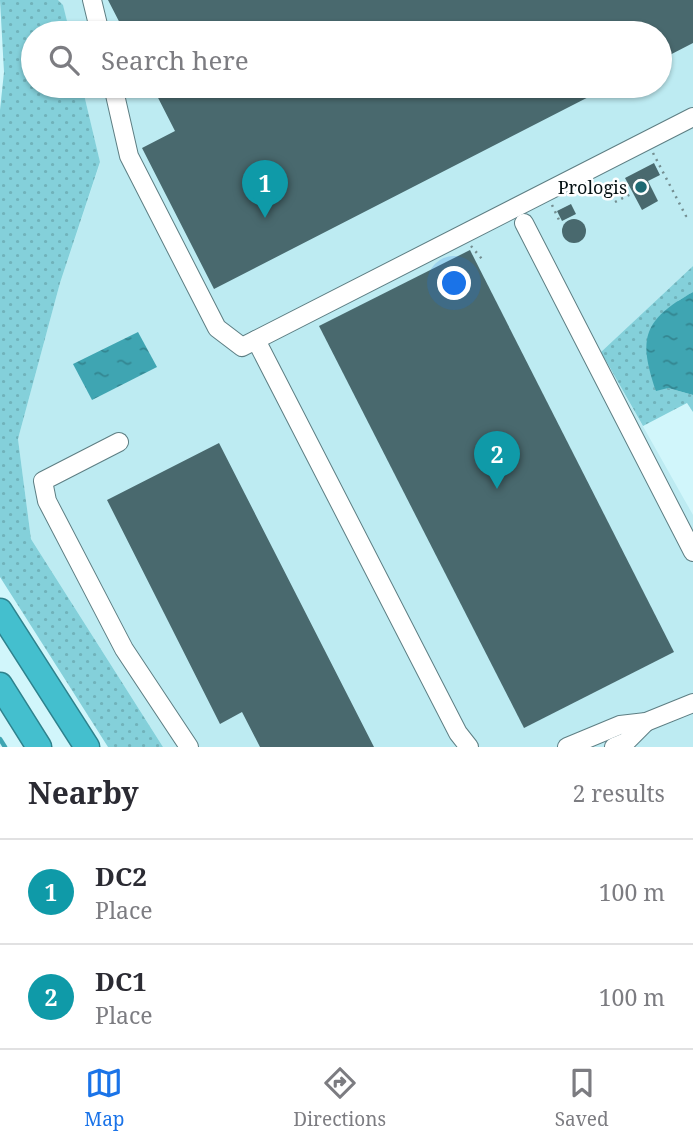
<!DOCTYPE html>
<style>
:root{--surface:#fff;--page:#f7f7f7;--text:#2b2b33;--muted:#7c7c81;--line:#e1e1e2;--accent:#1a73e8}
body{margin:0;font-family:"Noto Serif",serif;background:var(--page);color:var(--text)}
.you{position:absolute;left:455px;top:284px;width:24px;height:24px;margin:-18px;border:5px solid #fff;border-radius:50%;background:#1a73e8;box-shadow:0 0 0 10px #1a73e833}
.badge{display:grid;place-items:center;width:46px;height:46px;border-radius:50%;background:var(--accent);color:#fff;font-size:23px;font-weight:700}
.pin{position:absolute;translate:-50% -58px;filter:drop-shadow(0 2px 4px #0008)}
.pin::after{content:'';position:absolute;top:37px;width:24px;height:21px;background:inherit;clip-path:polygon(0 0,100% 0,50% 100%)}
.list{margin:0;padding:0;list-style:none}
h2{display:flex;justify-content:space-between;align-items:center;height:91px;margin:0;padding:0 28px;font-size:30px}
h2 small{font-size:23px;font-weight:400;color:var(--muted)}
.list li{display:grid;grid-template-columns:46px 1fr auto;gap:21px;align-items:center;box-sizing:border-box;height:105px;padding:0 28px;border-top:2px solid var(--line)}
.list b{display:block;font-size:26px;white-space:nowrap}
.list p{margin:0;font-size:23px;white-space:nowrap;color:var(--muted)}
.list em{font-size:23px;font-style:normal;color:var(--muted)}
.icon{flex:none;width:38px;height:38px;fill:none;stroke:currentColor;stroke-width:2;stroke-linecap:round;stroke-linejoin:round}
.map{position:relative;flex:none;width:693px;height:747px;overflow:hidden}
.search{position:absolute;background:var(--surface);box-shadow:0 2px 5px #0004;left:21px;right:21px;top:21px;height:77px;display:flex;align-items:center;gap:18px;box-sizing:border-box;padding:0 24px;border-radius:38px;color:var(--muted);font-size:26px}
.sheet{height:301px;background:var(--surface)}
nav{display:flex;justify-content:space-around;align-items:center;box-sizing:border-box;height:98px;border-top:2px solid var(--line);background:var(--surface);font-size:19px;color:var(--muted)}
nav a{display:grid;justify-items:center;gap:4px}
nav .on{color:var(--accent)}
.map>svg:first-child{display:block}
.built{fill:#bdebf2}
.grass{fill:url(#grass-dots)}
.water{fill:url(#water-ripples)}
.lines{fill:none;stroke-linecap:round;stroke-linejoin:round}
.stream{stroke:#3fa5b2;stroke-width:4.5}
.building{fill:#49696e}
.minor-casing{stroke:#5d7e83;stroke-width:20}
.highway-casing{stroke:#2e828d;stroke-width:27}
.path{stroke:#748e91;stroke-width:2.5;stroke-dasharray:2 5;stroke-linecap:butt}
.minor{stroke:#fff;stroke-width:18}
.highway{stroke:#44bfce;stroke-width:24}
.poi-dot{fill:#1f6a73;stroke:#fff;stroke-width:2.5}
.labels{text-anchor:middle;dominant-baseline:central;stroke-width:5;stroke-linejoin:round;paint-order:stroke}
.poi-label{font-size:18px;fill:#051113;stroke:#fff;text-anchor:end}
</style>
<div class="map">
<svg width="693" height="747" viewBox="0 0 693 747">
<defs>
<pattern id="grass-dots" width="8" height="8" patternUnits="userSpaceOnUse" patternTransform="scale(1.75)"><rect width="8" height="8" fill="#84d0da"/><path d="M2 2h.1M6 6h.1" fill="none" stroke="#70b2ba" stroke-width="1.8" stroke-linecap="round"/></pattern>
<pattern id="water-ripples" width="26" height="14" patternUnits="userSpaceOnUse" patternTransform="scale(1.75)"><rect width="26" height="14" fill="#3fa5b2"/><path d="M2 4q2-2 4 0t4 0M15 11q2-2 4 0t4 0" fill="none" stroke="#338590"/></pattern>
</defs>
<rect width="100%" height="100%" fill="#d1f6fb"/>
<polygon class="built" points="58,0 693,0 693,266 601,352 693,515 693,747 163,747 31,539 18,439 60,283 100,163 82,86 660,86 660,33 70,33 63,6"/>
<g class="grass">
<polygon points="0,0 58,0 63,5 70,33 33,33 33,86 82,86 100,162 60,283 18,439 31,539 163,747 108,747 0,577 0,110 4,72"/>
<polygon points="693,266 693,292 678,301 668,388 693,395 693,412 687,403 643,426 601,352"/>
</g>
<g class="water">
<path d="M693 292V395L668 388 656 391C638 338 643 320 693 292Z"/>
<polygon points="138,332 157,367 92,400 73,364"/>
</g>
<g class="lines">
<polyline class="stream" points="0,739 5,747"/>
</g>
<g class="building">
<polygon points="108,0 693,0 693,43 660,60 660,33 125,33"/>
<polygon points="152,86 610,86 214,289 142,148 175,131"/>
<polygon points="654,163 660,175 648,181 658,201 642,210 625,178"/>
<polygon points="571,204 576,214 562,221 557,211"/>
<circle cx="574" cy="231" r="12"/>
<polygon points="470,250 674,652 524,728 319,326"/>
<polygon points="219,443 374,747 260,747 242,712 220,724 107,500"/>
</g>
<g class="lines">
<defs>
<g id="minor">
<polyline points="92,0 100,33"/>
<polyline points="113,86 129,156 217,328 242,347 693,117"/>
<polyline points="524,223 693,552"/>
<polyline points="256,340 458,733 469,747"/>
<polyline points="119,442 43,481 47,501 124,649 189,747"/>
<polyline points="567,747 620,725 646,722 693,703"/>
<polyline points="614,747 626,742 646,722"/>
</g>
<g id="highway">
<polyline points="0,611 87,747"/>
<polyline points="0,685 39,747"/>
</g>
</defs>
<use href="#minor" class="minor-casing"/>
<use href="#highway" class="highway-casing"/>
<g class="path">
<polyline points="653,153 686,216 682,218"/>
<polyline points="615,202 633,193"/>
<polyline points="552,205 560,222"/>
<polyline points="471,246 482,259"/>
</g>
<use href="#minor" class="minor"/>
<use href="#highway" class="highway"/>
</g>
<circle class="poi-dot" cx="641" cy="187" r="7"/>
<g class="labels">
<g class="poi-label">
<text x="627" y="187">Prologis</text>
</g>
</g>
</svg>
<div class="you"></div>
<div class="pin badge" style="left:265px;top:218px;background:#0f9aa8">1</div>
<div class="pin badge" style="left:497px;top:489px;background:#0f9aa8">2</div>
<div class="search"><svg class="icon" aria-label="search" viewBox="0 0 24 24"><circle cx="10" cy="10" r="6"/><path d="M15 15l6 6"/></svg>Search here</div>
</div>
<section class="sheet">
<h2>Nearby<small>2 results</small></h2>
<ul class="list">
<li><span class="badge" style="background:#0f9aa8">1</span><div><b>DC2</b><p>Place</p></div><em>100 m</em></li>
<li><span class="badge" style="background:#0f9aa8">2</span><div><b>DC1</b><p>Place</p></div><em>100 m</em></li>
</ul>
</section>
<nav>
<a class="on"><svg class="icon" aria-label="map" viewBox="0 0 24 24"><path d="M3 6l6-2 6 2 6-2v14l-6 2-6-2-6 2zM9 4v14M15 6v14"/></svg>Map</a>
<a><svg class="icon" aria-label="directions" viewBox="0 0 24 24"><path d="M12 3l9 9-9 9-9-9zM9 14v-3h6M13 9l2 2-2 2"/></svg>Directions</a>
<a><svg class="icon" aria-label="saved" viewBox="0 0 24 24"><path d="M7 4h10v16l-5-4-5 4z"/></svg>Saved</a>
</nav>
